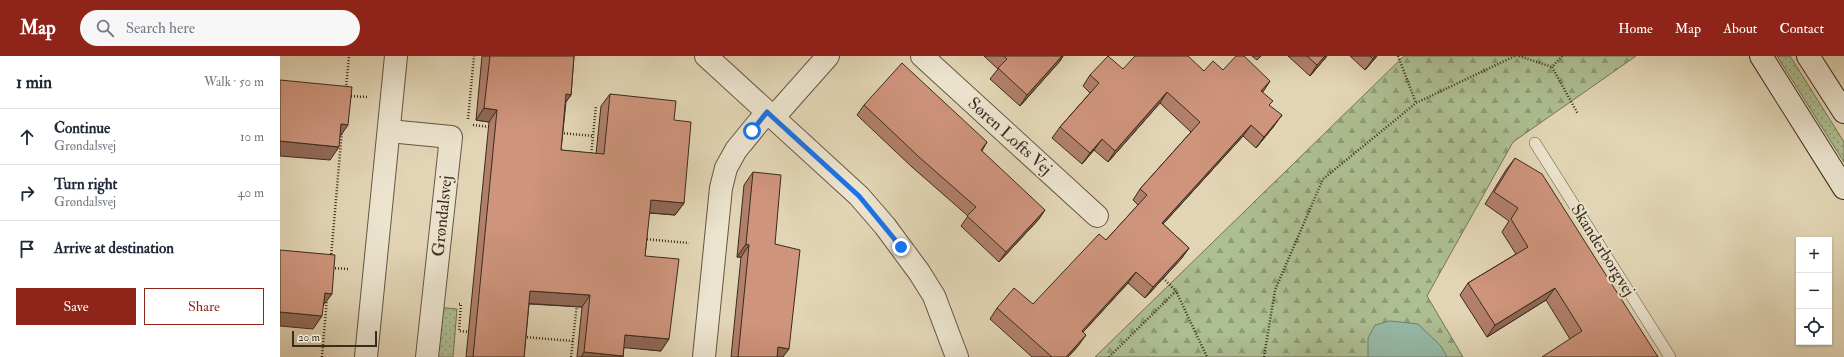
<!DOCTYPE html>
<meta charset="utf-8">
<style>
:root{--surface:#fff;--page:#f6f6f7;--text:#1f2937;--muted:#747a83;--line:#e0e1e3;--accent:#8f2418}
body{margin:0;font-family:"IM FELL Double Pica",serif;background:var(--page);color:var(--text)}
.controls{position:absolute;right:12px;bottom:12px;display:grid;overflow:hidden;border-radius:0px;box-shadow:0 1px 3px #0004}
.controls button{width:36px;height:36px;display:grid;place-items:center;padding:0;border:0;border-bottom:1px solid var(--line);background:var(--surface);color:var(--text);font:20px sans-serif}
.scale{position:absolute;left:12px;bottom:10px;width:85px;box-sizing:border-box;padding-left:4px;border:2px solid #3a2b1d;border-top:0;font-size:11px;line-height:14px;white-space:nowrap;color:#3a2b1d;-webkit-text-stroke:3px #ece4cf;paint-order:stroke}
.stop{position:absolute;width:12px;height:12px;margin:-9px;border:3px solid #1a73e8;border-radius:50%;background:#fff}
.stop.end{background:#1a73e8;border-color:#fff;box-shadow:0 1px 4px #0008}
.list{margin:0;padding:0;list-style:none}
h2{display:flex;justify-content:space-between;align-items:center;height:52px;margin:0;padding:0 16px;font-size:17px}
h2 small{font-size:13px;font-weight:400;color:var(--muted)}
.list li{display:grid;grid-template-columns:26px 1fr auto;gap:12px;align-items:center;box-sizing:border-box;height:56px;padding:0 16px;border-top:1px solid var(--line)}
.list b{display:block;font-size:15px;white-space:nowrap}
.list p{margin:0;font-size:13px;white-space:nowrap;color:var(--muted)}
.list em{font-size:13px;font-style:normal;color:var(--muted)}
.actions{display:flex;gap:8px;padding:12px 16px}
.actions a{flex:1;padding:9px 0;border:1px solid var(--accent);border-radius:0px;text-align:center;font-size:14px;color:var(--accent)}
.actions .main{background:var(--accent);color:#fff}
.icon{flex:none;width:22px;height:22px;fill:none;stroke:currentColor;stroke-width:2;stroke-linecap:round;stroke-linejoin:round}
.map{position:relative;flex:none;width:1564px;height:301px;overflow:hidden}
header{display:flex;align-items:center;gap:24px;box-sizing:border-box;height:56px;padding:0 20px;background:var(--accent);color:#fff}
header strong{font-size:19px}
nav{display:flex;gap:22px;margin-inline-start:auto;font-size:14px}
.search{width:280px;height:36px;background:var(--page);display:flex;align-items:center;gap:10px;box-sizing:border-box;padding:0 14px;border-radius:22px;color:var(--muted);font-size:15px}
main{display:flex}
aside{flex:1;background:var(--surface)}
.map>svg:first-child{display:block}
.green{fill:url(#green-dots);stroke:#747458}
.forest{fill:url(#forest-firs);stroke:#747458}
.water{fill:#96b9a7;stroke:#718070}
.lines{fill:none;stroke-linecap:round;stroke-linejoin:round}
.service-casing{stroke:#645643;stroke-width:12}
.minor-casing{stroke:#645643;stroke-width:24}
.tertiary-casing{stroke:#645643;stroke-width:24}
.secondary-casing{stroke:#3a2b1d;stroke-width:24}
.path{stroke:#3a2b1d;stroke-width:2.5;stroke-dasharray:1 2;stroke-linecap:butt}
.service{stroke:#ece4cf;stroke-width:11}
.minor{stroke:#ece4cf;stroke-width:22}
.tertiary{stroke:#ece4cf;stroke-width:22}
.secondary{stroke:#ece4cf;stroke-width:22}
.wall{fill:#b17f6b;stroke:#3a2b1d}
.shaded-wall{fill:#906857;stroke:#3a2b1d}
.building{fill:#ce947c;stroke:#3a2b1d}
.route{stroke:#1a73e8;stroke-width:5}
.labels{text-anchor:middle;dominant-baseline:central;stroke-width:4;stroke-linejoin:round;paint-order:stroke}
.street-label{font-size:17px;fill:#3a2b1d;stroke:#ece4cf}
</style>
<header>
<strong>Map</strong>
<div class="search"><svg class="icon" aria-label="search" viewBox="0 0 24 24"><circle cx="10" cy="10" r="6"/><path d="M15 15l6 6"/></svg>Search here</div>
<nav><a>Home</a><a>Map</a><a>About</a><a>Contact</a></nav>
</header>
<main>
<aside>
<h2>1 min<small>Walk · 50 m</small></h2>
<ul class="list">
<li><svg class="icon" aria-label="ahead" viewBox="0 0 24 24"><path d="M12 20V5M6 11l6-6 6 6"/></svg><div><b>Continue</b><p>Grøndalsvej</p></div><em>10 m</em></li>
<li><svg class="icon" aria-label="right" viewBox="0 0 24 24"><path d="M7 20v-9h11M14 6l5 5-5 5"/></svg><div><b>Turn right</b><p>Grøndalsvej</p></div><em>40 m</em></li>
<li><svg class="icon" aria-label="arrive" viewBox="0 0 24 24"><path d="M6 21V4h12l-3 4 3 4H6"/></svg><div><b>Arrive at destination</b></div></li>
</ul>
<div class="actions"><a class="main">Save</a><a>Share</a></div>
</aside>
<div class="map">
<svg width="1564" height="301" viewBox="0 0 1564 301">
<defs>
<pattern id="green-dots" width="8" height="8" patternUnits="userSpaceOnUse"><rect width="8" height="8" fill="#adbe92"/><path d="M2 2h.1M6 6h.1" fill="none" stroke="#8e9b77" stroke-width="1.8" stroke-linecap="round"/></pattern>
<pattern id="forest-firs" width="22" height="20" patternUnits="userSpaceOnUse"><rect width="22" height="20" fill="#adbe92"/><path d="M5 1l3.5 6h-7zM16 11l3.5 6h-7z" fill="#8e9b77"/></pattern>
</defs>
<rect width="100%" height="100%" fill="#e2d5b5"/>
<filter id="stains"><feTurbulence type="fractalNoise" baseFrequency=".005" numOctaves="4"/><feColorMatrix values="0 0 0 0 .2 0 0 0 0 .09 0 0 0 0 .02 0 0 0 .5 -.17"/></filter>
<radialGradient id="worn" r=".72"><stop offset=".6" stop-color="#630" stop-opacity="0"/><stop offset="1" stop-color="#630" stop-opacity=".3"/></radialGradient>
<g class="green">
<polygon points="1497,0 1510,0 1564,86 1564,106"/>
<polygon points="157,251 177,253 173,301 153,301"/>
</g>
<polygon class="forest" points="1124,0 1356,0 1233,86 1147,240 1183,301 815,301"/>
<polygon class="water" points="1110,265 1138,268 1161,290 1167,301 1088,301 1088,282 1095,269"/>
<g class="lines">
<defs>
<polyline id="service" points="1255,87 1390,301"/>
<g id="minor">
<polyline points="642,0 817,160"/>
<polyline points="493,62 548,0"/>
<polyline points="109,75 171,81 147,301"/>
<polyline points="86,301 116,0"/>
<polyline points="424,301 441,132 446,112 456,94 487,56"/>
</g>
<polyline id="tertiary" points="426,0 579,140 605,170 639,216 654,240 677,301"/>
<g id="secondary">
<polyline points="1481,0 1564,132"/>
<polyline points="1528,0 1564,56"/>
</g>
</defs>
<use href="#service" class="service-casing"/>
<use href="#minor" class="minor-casing"/>
<use href="#tertiary" class="tertiary-casing"/>
<use href="#secondary" class="secondary-casing"/>
<g class="path">
<polyline points="1118,0 1136,47"/>
<polyline points="1239,0 1272,11"/>
<polyline points="1282,0 1272,11 1298,58"/>
<polyline points="66,32 69,0"/>
<polyline points="68,40 87,41"/>
<polyline points="188,63 194,0"/>
<polyline points="193,69 210,71"/>
<polyline points="281,77 313,80"/>
<polyline points="311,100 316,50"/>
<polyline points="364,183 409,187"/>
<polyline points="51,201 62,74"/>
<polyline points="52,212 69,213"/>
<polyline points="881,220 896,235"/>
<polyline points="179,248 181,248 179,275 191,276"/>
<polyline points="244,281 293,285"/>
<polyline points="42,301 47,242"/>
<polyline points="291,301 297,248"/>
<polyline points="829,301 896,235 927,301"/>
<polyline points="984,301 995,234 1043,123 1136,47 1235,0"/>
</g>
<use href="#service" class="service"/>
<use href="#minor" class="minor"/>
<use href="#tertiary" class="tertiary"/>
<use href="#secondary" class="secondary"/>
</g>
<g class="wall">
<polygon points="202,0 294,0 291,39 286,46 281,94 316,98 321,50 330,38 394,64 404,147 395,159 369,157 365,200 381,295 344,291 343,301 297,301 302,251 249,248 244,301 186,301 209,66 196,64"/>
<polygon points="704,0 783,0 780,5 740,50 710,23 718,13"/>
<polygon points="972,0 981,0 977,4"/>
<polygon points="1008,0 1047,0 1030,20"/>
<polygon points="1070,0 1097,0 1085,14"/>
<polygon points="843,13 924,15 943,14 982,36 989,49 994,70 976,92 963,80 883,168 909,192 901,203 865,242 848,227 803,276 798,290 788,301 752,301 710,263 717,252 753,248 826,184 858,149 853,144 860,133 911,76 880,47 828,106 814,94 802,108 772,82 780,71 810,37 803,30 810,19"/>
<polygon points="584,49 707,86 702,95 759,163 719,206 681,170 688,160 632,111 577,59"/>
<polygon points="1235,102 1378,301 1290,283 1266,244 1207,281 1180,239 1188,227 1236,198 1222,176 1229,165 1205,148 1226,114"/>
<polygon points="473,116 495,188 503,301 451,301 461,201 457,201 464,129"/>
</g>
<g class="shaded-wall">
<polygon points="782,0 783,0 780,5 740,50 747,39"/>
<polygon points="1045,0 1047,0 1030,20 1037,9"/>
<polygon points="1095,0 1097,0 1085,14 1093,3"/>
<polygon points="990,25 983,36 973,46 981,35"/>
<polygon points="887,36 880,47 828,106 835,95"/>
<polygon points="286,38 291,39 282,51"/>
<polygon points="204,52 217,54 209,66 196,64"/>
<polygon points="1002,59 994,70 976,92 984,81"/>
<polygon points="61,68 68,69 59,82"/>
<polygon points="971,69 963,80 874,178 882,167"/>
<polygon points="822,83 814,94 802,108 810,97"/>
<polygon points="0,85 59,91 50,104 0,100"/>
<polygon points="371,144 404,147 395,159 362,156"/>
<polygon points="765,154 759,163 719,206 726,196"/>
<polygon points="466,188 469,189 461,201 457,201"/>
<polygon points="909,192 901,203 865,242 873,231"/>
<polygon points="856,216 848,227 794,286 802,275"/>
<polygon points="1275,232 1266,244 1207,281 1215,269"/>
<polygon points="250,235 310,239 302,251 242,247"/>
<polygon points="45,237 52,238 42,251"/>
<polygon points="0,256 42,260 33,273 0,270"/>
<polygon points="345,279 389,283 381,295 337,291"/>
<polygon points="806,279 798,290 788,301 786,301"/>
<polygon points="498,291 509,293 503,301 491,301"/>
<polygon points="304,296 343,300 343,301 301,301"/>
</g>
<g class="building">
<polygon points="210,0 294,0 291,39 286,38 281,94 324,98 330,38 396,45 394,64 411,66 404,147 371,144 365,200 399,203 389,283 345,279 343,300 304,296 310,239 250,235 244,301 193,301 217,54 204,52"/>
<polygon points="724,0 782,0 747,39 718,12 727,3"/>
<polygon points="828,0 843,13 855,0 908,0 924,15 933,5 943,14 956,0 964,0 990,25 981,35 993,45 989,49 1002,59 984,81 971,69 882,167 909,192 873,231 856,216 802,275 806,279 786,301 772,301 717,252 734,232 753,248 819,178 826,184 867,139 860,133 920,66 887,36 835,95 822,83 810,97 780,71 819,27 810,19"/>
<polygon points="1027,0 1045,0 1037,9"/>
<polygon points="1090,0 1095,0 1093,3"/>
<polygon points="622,7 707,86 701,94 765,154 726,196 687,160 696,151 639,101 584,49"/>
<polygon points="0,24 72,31 68,69 61,68 59,91 0,85"/>
<polygon points="1235,102 1262,118 1378,301 1262,301 1302,275 1275,232 1215,269 1188,227 1248,191 1231,163 1238,152 1214,136"/>
<polygon points="473,116 501,119 495,188 520,194 509,293 498,291 497,301 458,301 469,189 466,188"/>
<polygon points="0,194 55,199 52,238 45,237 42,260 0,256"/>
</g>
<g class="lines">
<polyline class="route" points="472,75 487,56 579,140 621,191"/>
</g>
<g class="labels">
<g class="street-label">
<text transform="translate(730 80) rotate(42)">Søren Lofts Vej</text>
<text transform="translate(162 160) rotate(-84)">Grøndalsvej</text>
<text transform="translate(1323 194) rotate(58)">Skanderborgvej</text>
</g>
</g>
<rect width="100%" height="100%" filter="url(#stains)"/>
<rect width="100%" height="100%" fill="url(#worn)"/>
</svg>
<div class="controls">
<button>+</button>
<button>−</button>
<button><svg class="icon" aria-label="locate" viewBox="0 0 24 24"><circle cx="12" cy="12" r="6"/><path d="M12 2v4M12 18v4M2 12h4M18 12h4"/></svg></button>
</div>
<div class="scale">20 m</div>
<div class="stop" style="left:472px;top:75px"></div>
<div class="stop end" style="left:621px;top:191px"></div>
</div>
</main>
